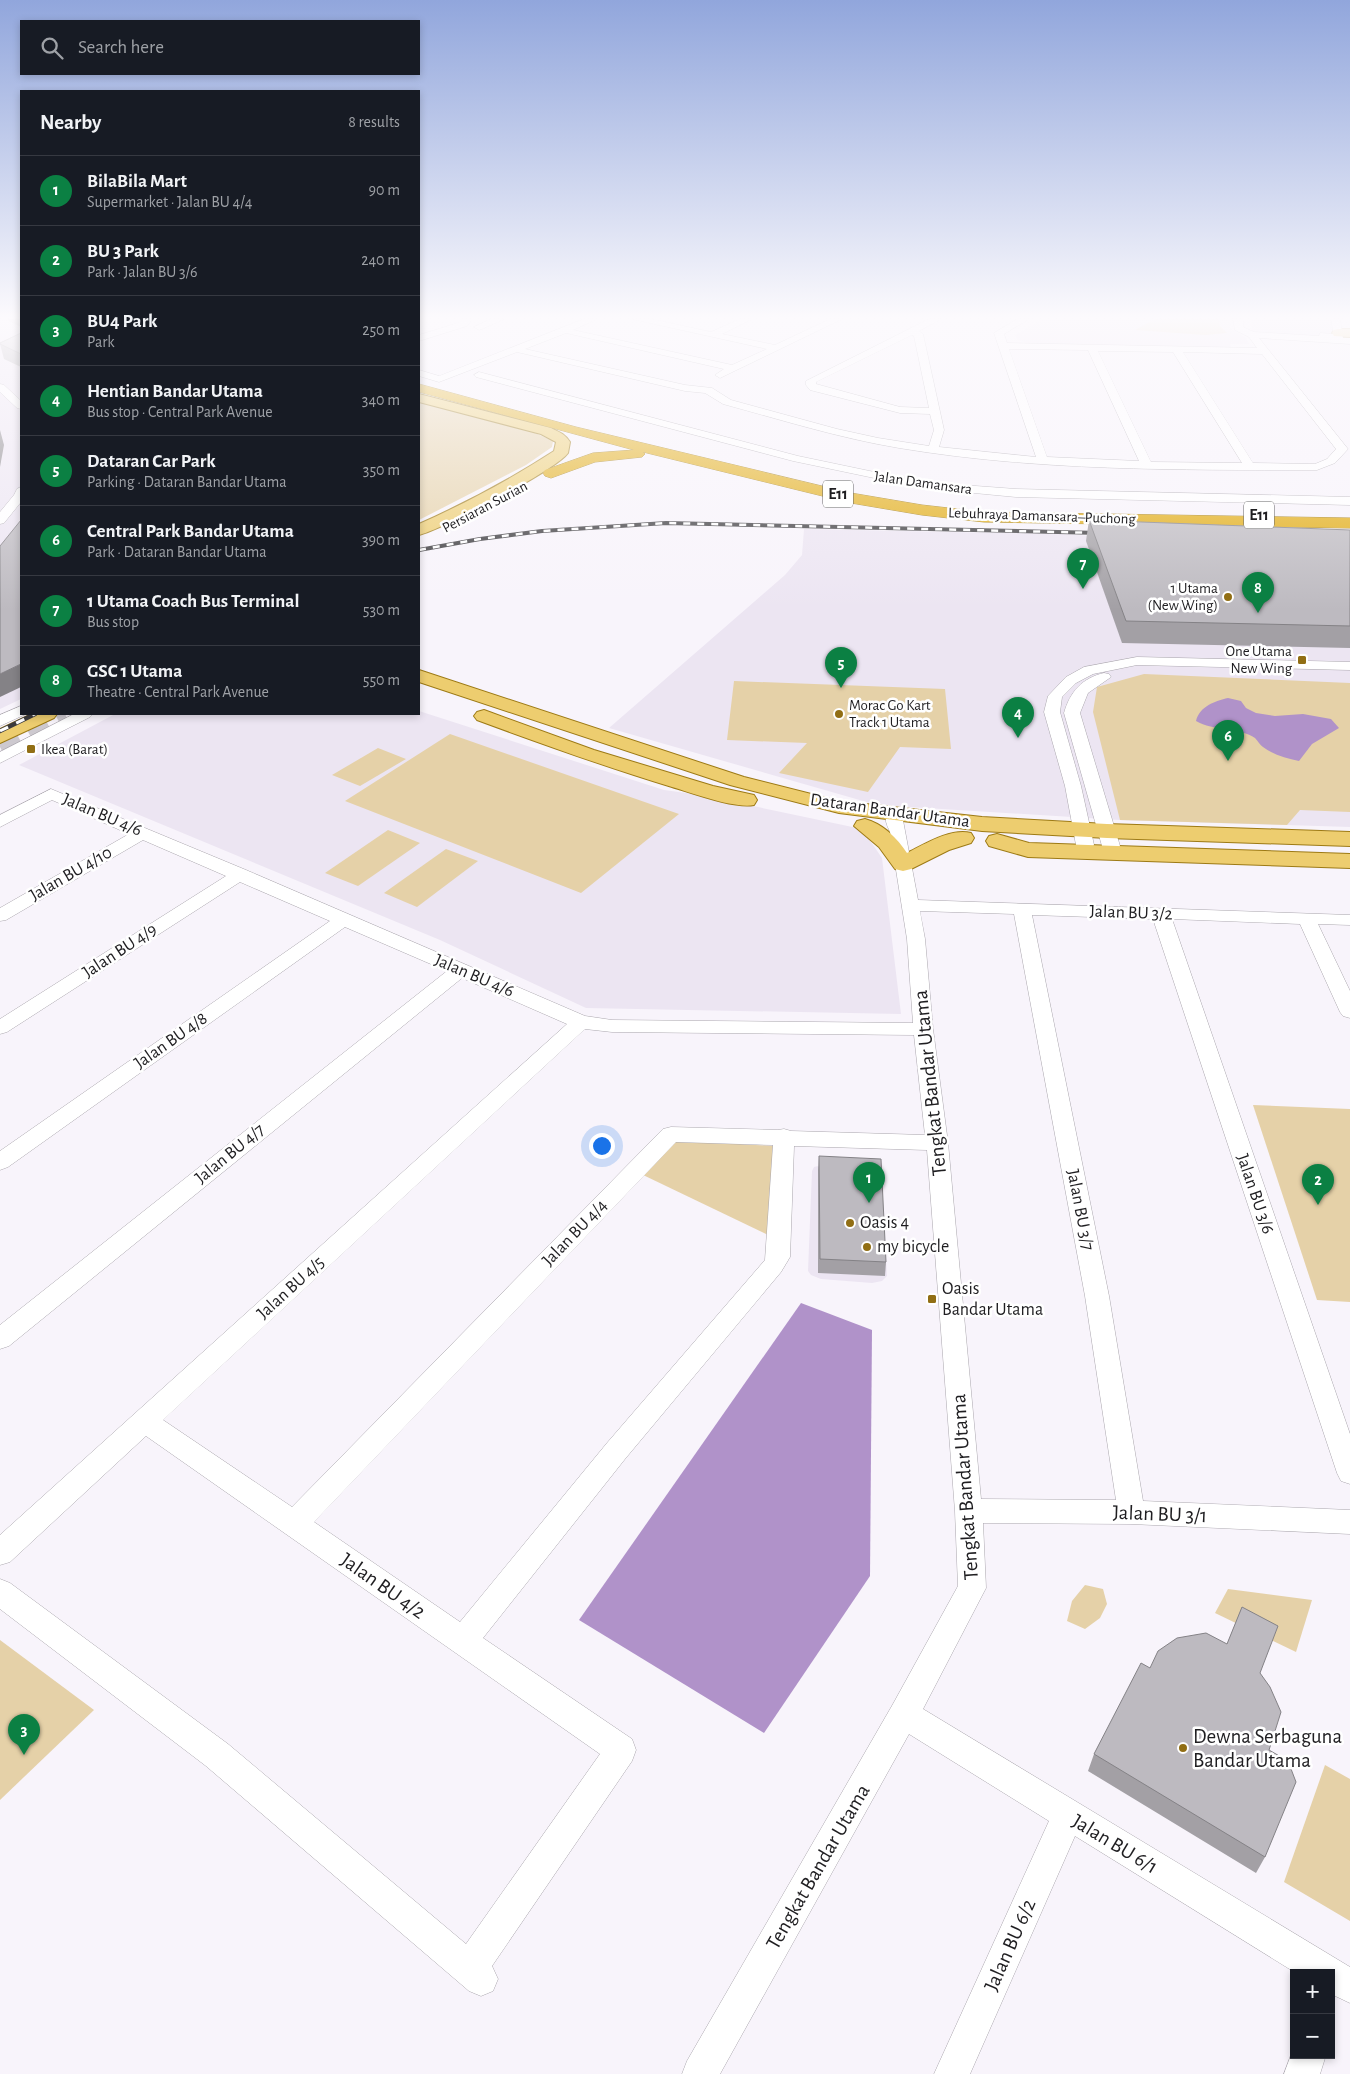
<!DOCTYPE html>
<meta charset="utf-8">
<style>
:root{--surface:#171b24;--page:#242831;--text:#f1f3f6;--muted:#9ea1a6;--line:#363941;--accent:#0b8043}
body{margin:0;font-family:"Alegreya Sans",sans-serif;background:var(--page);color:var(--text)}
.controls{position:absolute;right:15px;bottom:15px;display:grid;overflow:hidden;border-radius:0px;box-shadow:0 2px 8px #0003}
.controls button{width:45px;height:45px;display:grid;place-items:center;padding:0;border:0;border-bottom:1px solid var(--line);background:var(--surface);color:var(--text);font:25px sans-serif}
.you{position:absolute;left:601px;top:1145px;width:18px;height:18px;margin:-12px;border:4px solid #fff;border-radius:50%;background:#1a73e8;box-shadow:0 0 0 8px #1a73e833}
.badge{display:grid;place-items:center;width:32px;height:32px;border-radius:50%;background:var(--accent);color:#fff;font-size:16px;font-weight:700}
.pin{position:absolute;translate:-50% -41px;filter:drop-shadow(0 1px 2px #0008)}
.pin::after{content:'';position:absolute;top:26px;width:18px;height:15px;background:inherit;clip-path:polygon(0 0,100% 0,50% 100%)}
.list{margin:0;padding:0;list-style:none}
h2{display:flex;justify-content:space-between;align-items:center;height:65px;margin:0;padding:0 20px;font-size:21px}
h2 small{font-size:16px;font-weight:400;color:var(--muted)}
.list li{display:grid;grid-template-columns:32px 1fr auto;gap:15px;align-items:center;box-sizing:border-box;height:70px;padding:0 20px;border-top:1px solid var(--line)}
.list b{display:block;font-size:19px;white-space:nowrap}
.list p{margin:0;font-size:16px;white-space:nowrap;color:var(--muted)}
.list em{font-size:16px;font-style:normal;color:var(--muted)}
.icon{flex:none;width:28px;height:28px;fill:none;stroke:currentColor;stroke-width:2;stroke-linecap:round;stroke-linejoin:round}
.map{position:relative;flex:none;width:1350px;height:2074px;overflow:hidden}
.search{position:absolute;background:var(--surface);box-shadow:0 2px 8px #0003;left:20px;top:20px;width:400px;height:55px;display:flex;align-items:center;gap:12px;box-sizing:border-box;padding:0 18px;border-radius:0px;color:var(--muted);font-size:19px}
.panel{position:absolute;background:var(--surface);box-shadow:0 2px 8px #0003;left:20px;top:90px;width:400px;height:625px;border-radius:0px}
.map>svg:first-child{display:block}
.built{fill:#ece5f2}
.green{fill:#e5d1a8}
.water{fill:#b092c9}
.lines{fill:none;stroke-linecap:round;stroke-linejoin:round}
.major-tunnel{stroke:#cdc9cf;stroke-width:21;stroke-dasharray:21 11;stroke-linecap:butt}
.minor-casing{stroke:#aba7ae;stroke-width:1}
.major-casing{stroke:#9d7a15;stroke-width:2}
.highway-casing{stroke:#9d7a15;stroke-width:1}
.minor{fill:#fff;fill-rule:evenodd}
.major{fill:#edcd6f;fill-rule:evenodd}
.highway{fill:#e1ab0f;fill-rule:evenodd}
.rail-far1-casing{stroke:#3b3a3d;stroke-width:4}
.rail-casing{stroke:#3b3a3d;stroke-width:4.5}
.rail-far1{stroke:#fff;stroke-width:2.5;stroke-dasharray:7;stroke-linecap:butt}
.rail{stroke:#fff;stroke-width:3;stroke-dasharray:9;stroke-linecap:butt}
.wall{fill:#a3a0a5}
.shaded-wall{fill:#848286}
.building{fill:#bdbac0;stroke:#848286}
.poi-dot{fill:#916e14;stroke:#fff;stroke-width:2}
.labels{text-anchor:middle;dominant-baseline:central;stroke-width:5;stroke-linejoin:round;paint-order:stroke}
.far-street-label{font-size:15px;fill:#1f1e21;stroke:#fff}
.far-poi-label{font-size:15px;fill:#1f1e21;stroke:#fff;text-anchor:end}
.shield{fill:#fff;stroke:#626264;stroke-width:1}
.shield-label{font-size:16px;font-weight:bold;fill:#1f1e21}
.street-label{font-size:18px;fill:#1f1e21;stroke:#fff}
.poi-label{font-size:18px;fill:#1f1e21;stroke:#fff;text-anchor:start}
.near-street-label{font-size:21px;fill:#1f1e21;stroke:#fff}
.near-poi-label{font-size:21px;fill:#1f1e21;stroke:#fff;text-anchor:start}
</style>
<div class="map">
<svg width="1350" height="2074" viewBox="0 0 1350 2074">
<rect width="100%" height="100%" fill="#f8f4fb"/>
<g class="built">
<polygon points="0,319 21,319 21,699 0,709"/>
<polygon points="1043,319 1230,319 1230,328 1246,338 1249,344 1230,344 1231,348 1031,344 1018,340 1015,335"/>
<polygon points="1251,319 1331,319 1335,339 1252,332"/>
<polygon points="804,529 1062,534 1224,545 1350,541 1350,827 1120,820 877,805 609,728 785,575 802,555"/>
<polygon points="419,711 664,790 701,795 862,829 882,858 901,1014 586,1008 440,940 19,765 115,714 419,714"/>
<polygon points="823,1165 881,1172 887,1276 882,1281 872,1283 821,1279 811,1275 808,1271 812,1171 814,1167"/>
</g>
<g class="green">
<polygon points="1155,319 1219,319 1220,326 1227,333 1205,335 1135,330"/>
<polygon points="419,402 533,432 553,441 552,447 526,465 419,520"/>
<polygon points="1144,674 1350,683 1350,812 1300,810 1287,825 1120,820 1093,712 1097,687"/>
<polygon points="734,681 945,689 951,749 900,747 868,792 779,773 807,743 727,740"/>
<polygon points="450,734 679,814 581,893 345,801"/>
<polygon points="378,748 406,759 360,786 332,775"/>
<polygon points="388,830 420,843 358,886 325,873"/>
<polygon points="446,849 478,861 417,907 384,893"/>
<polygon points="1253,1105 1350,1109 1350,1302 1317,1300"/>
<polygon points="671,1140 774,1146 768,1235 641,1174"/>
<polygon points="1085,1585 1103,1589 1107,1604 1100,1618 1085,1629 1067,1621 1072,1601"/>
<polygon points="1228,1589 1312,1600 1296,1652 1215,1613"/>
<polygon points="0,1640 94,1710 0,1800"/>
<polygon points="1325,1765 1350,1779 1350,1921 1284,1882"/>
</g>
<g class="water">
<path d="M1228 698 1241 701 1246 708 1256 713 1275 716 1303 714 1331 719 1339 728 1312 744 1299 761C1286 758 1274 755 1263 747 1260 745 1258 741 1255 738 1241 728 1213 731 1196 721 1200 706 1215 701 1228 698Z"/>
<polygon points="801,1303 872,1330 870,1576 764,1733 579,1620"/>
</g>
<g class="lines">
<polyline class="major-tunnel" points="0,747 65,714"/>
<defs>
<g id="minor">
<polygon points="463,319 472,319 467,326 419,341 419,335 461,322"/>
<polygon points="491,319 504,319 482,329 479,330 474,327"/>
<path d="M584 319H597L573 330 732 365 767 349 632 319H651L711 332 740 319H752L722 334 775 345 830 319H842L720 378 715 375 724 369 566 333 525 349 685 385 712 388 731 400 837 429 878 438 929 446 934 430 930 414 900 413 810 390 806 385V381L929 319H941L919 331 923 334 944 430 939 447 1036 457 994 333 1017 319H1029L1004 334 1007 343 1257 348 1249 337 1235 330 1233 319H1243V327L1254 332 1319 336 1320 333 1334 334 1331 319H1340L1343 338H1350V344L1259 338 1348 449 1335 463 1317 470C1178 470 1037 471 899 448 839 438 782 420 723 404L705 393 685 391 517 352 439 382 419 376V370L439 376ZM912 335 914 336 929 408 900 407 816 384V382ZM1009 349 1088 350 1139 461 1047 457ZM1098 351 1173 352 1242 463 1151 462ZM1183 352 1262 354 1336 449 1327 459 1315 464 1253 463Z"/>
<polygon points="479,372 798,456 922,482 1016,489 1350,497 1350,505 1016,497 922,488 793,461 476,377 474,375"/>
<polygon points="0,384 4,385 21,401 21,409 17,408 0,392"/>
<polygon points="21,487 21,502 4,523 0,524 0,512 14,495 17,489"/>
<polygon points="1137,657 1350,662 1350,670 1137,665 1093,674 1076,683 1062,697 1060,712 1081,786 1094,845 1091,849 1079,849 1076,845 1065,786 1044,712 1048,696 1066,677 1084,667"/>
<path d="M1104 673 1109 674 1111 677 1088 693 1080 713 1120 846 1117 850 1111 851 1105 850 1102 846 1064 713C1070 692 1082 678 1104 673Z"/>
<polygon points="21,706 21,714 26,714 0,726 0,715"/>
<polygon points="74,714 93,714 90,717 0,763 0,752"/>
<path d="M51 789 246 870 585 1016 612 1020 913 1023 907 939 890 832C887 825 883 818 888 811H900L902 815 918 900 1350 915V925L1318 924 1350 991V1018L1343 1016 1340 1012 1300 924 1172 919 1350 1434V1484L1341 1481 1337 1473 1153 919 1032 915 1109 1296 1143 1501 1350 1510V1534L1131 1524 983 1523 986 1588 923 1709 1350 1967V2003L1331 1994V1973H1296L1075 1836 970 2074H934L1049 1821 909 1734 720 2074H682L687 2061 893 1704 958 1586 955 1511 927 1150 794 1146 790 1257 781 1272 625 1459 483 1638 632 1739 636 1750 632 1761 492 1966 498 1979 493 1991 481 1996 469 1991 206 1766 0 1609V1579L10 1583 228 1744 466 1944 600 1754 146 1436 10 1562 0 1565V1535L567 1024 462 978 9 1346 0 1349V1325L447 971 345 927 8 1167 0 1170V1151L330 921 240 882 7 1032 0 1034V1019L226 876 143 840 6 920 0 921V908L129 834 52 800 0 827V815ZM920 911 1014 914 1085 1296 1116 1500 981 1499 948 1143 933 1029 925 939ZM585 1029 612 1032 914 1035 925 1135 791 1131 784 1129 778 1130 671 1127 663 1129 292 1507 163 1420ZM676 1142 773 1145 765 1260 607 1443 460 1622 314 1522Z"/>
<polygon points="1294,2047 1294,2055 1326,2055 1320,2074 1284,2074"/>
</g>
<g id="major">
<polygon points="1338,329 1350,329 1350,337 1334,336 1332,333 1334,330"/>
<path d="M419 394 551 428C559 432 565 434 570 442L568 453C556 470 441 530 419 535V524C466 503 511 479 554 451L556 442 541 434 419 402Z"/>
<polygon points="419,670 744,777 839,801 982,817 1107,824 1350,832 1350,846 1107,838 982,831 839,813 730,785 419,682"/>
<path d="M484 710 594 750 713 786 754 795 757 800 754 805C735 809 692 793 672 787 606 767 542 744 477 720L474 716 477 712Z"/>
<polygon points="32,714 57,714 54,718 0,743 0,729"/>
<path d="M865 819C883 824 897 838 907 853 925 844 950 828 971 833L974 838 971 843 949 850 911 869 903 871 895 869 879 847 854 826 857 821Z"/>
<polygon points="997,834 1029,843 1350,854 1350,868 1028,857 989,846 986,841 989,836"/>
</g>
<polygon id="highway" points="419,384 576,427 851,493 922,505 984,512 1350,518 1350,528 984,522 922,515 851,503 643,452 645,454 642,457 595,462 551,478 545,476 543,473 545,470 593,453 634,450 419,392"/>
</defs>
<use href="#minor" class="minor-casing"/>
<use href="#major" class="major-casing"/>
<use href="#highway" class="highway-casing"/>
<use href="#minor" class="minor"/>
<use href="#major" class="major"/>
<use href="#highway" class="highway"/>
<defs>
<polyline id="rail-far1" points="419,550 480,539 542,531 666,523 1100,533"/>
<polyline id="rail" points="0,731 35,714"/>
</defs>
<use href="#rail-far1" class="rail-far1-casing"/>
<use href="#rail" class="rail-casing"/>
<use href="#rail-far1" class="rail-far1"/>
<use href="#rail" class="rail"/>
</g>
<g class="wall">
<polygon points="8,319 21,319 21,327 9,321"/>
<polygon points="21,333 21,367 4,359 0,344 0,343"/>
<polygon points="1089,520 1350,530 1350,648 1122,643 1086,541"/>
<polygon points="819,1156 886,1262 885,1276 818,1273 818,1170"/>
<polygon points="1242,1607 1260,1673 1269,1750 1265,1857 1256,1873 1088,1771 1094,1754 1227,1644"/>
</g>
<g class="shaded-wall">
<polygon points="0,430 4,445 0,467"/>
<polygon points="21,664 21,687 0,697 0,674"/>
</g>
<g class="building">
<polygon points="21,333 21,354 0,344 0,343"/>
<polygon points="21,520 21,664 0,674 0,546"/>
<polygon points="1089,520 1350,530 1350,626 1126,621"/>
<polygon points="819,1156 881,1159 886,1262 820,1259"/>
<polygon points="1242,1607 1278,1626 1260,1673 1270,1687 1281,1712 1269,1750 1288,1761 1296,1782 1265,1857 1094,1754 1141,1663 1150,1668 1158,1651 1177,1638 1206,1633 1227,1644"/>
</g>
<linearGradient id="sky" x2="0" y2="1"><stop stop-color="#91a6dc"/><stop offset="0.52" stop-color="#fcfafd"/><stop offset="1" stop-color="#fcfafd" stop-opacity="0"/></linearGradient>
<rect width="1350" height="610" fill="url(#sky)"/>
<g class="poi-dot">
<circle cx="1228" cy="597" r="5"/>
<rect x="1297" y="655" width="10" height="10" rx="2.5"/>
<circle cx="839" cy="714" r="5"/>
<rect x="26" y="744" width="10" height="10" rx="2.5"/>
<circle cx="850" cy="1223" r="5"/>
<circle cx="867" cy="1247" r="5"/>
<rect x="927" y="1294" width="10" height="10" rx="2.5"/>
<circle cx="1183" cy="1748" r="5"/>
</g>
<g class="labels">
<g class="far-street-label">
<text transform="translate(923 483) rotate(8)">Jalan Damansara</text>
<text transform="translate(485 507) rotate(-28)">Persiaran Surian</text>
<text transform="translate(1042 516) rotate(2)">Lebuhraya Damansara–Puchong</text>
</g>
<g class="far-poi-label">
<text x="1218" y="588">1 Utama<tspan x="1218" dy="17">(New Wing)</tspan></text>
<text x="1292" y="651">One Utama<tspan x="1292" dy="17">New Wing</tspan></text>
<text x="849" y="705" text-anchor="start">Morac Go Kart<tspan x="849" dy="17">Track 1 Utama</tspan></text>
<text x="41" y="749" text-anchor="start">Ikea (Barat)</text>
</g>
<g class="shield">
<rect x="823" y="480.5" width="30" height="27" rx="4"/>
<rect x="1244" y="501.5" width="30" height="27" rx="4"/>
</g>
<g class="shield-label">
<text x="838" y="494">E11</text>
<text x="1259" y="515">E11</text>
</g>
<g class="street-label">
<text transform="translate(890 811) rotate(8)">Dataran Bandar Utama</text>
<text transform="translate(102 815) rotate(23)">Jalan BU 4/6</text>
<text transform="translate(71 874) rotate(-30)">Jalan BU 4/10</text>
<text transform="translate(1131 913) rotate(2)">Jalan BU 3/2</text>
<text transform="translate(120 951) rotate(-33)">Jalan BU 4/9</text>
<text transform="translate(474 976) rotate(23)">Jalan BU 4/6</text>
<text transform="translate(171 1041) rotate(-35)">Jalan BU 4/8</text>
<text transform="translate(230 1154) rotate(-39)">Jalan BU 4/7</text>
<text transform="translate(1255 1194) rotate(71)">Jalan BU 3/6</text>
<text transform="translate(1080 1210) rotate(79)">Jalan BU 3/7</text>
<text transform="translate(575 1233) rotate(-46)">Jalan BU 4/4</text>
<text transform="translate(291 1288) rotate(-42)">Jalan BU 4/5</text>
</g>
<g class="poi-label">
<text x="860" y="1223">Oasis 4</text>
<text x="877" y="1247">my bicycle</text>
<text x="942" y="1289">Oasis<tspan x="942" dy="21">Bandar Utama</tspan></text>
</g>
<g class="near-street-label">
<text transform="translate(930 1083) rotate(-96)">Tengkat Bandar Utama</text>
<text transform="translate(965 1487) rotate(-94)">Tengkat Bandar Utama</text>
<text transform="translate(1160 1514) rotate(2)">Jalan BU 3/1</text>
<text transform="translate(383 1586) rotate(35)">Jalan BU 4/2</text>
<text transform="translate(1115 1844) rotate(31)">Jalan BU 6/1</text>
<text transform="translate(818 1867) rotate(-60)">Tengkat Bandar Utama</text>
<text transform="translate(1010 1945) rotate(-66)">Jalan BU 6/2</text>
</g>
<g class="near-poi-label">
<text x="1193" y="1736">Dewna Serbaguna<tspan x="1193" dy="24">Bandar Utama</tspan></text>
</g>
</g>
</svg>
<div class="controls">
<button>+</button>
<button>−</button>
</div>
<div class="you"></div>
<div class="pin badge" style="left:869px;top:1203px">1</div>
<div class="pin badge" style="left:1318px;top:1205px">2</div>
<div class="pin badge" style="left:24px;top:1755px">3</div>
<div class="pin badge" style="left:1018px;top:738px">4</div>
<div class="pin badge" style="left:841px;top:688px">5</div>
<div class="pin badge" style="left:1228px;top:761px">6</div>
<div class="pin badge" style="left:1083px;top:589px">7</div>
<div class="pin badge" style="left:1258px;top:613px">8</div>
<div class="search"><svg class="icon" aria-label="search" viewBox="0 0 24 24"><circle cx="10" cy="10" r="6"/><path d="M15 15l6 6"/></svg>Search here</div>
<section class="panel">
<h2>Nearby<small>8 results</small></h2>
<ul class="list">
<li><span class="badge">1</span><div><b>BilaBila Mart</b><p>Supermarket · Jalan BU 4/4</p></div><em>90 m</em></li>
<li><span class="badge">2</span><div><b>BU 3 Park</b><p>Park · Jalan BU 3/6</p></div><em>240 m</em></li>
<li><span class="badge">3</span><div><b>BU4 Park</b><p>Park</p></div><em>250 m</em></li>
<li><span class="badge">4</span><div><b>Hentian Bandar Utama</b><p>Bus stop · Central Park Avenue</p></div><em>340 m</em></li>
<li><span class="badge">5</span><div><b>Dataran Car Park</b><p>Parking · Dataran Bandar Utama</p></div><em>350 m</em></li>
<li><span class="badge">6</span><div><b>Central Park Bandar Utama</b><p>Park · Dataran Bandar Utama</p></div><em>390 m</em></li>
<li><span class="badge">7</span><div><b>1 Utama Coach Bus Terminal</b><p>Bus stop</p></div><em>530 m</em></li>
<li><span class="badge">8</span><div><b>GSC 1 Utama</b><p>Theatre · Central Park Avenue</p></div><em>550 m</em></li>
</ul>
</section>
</div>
